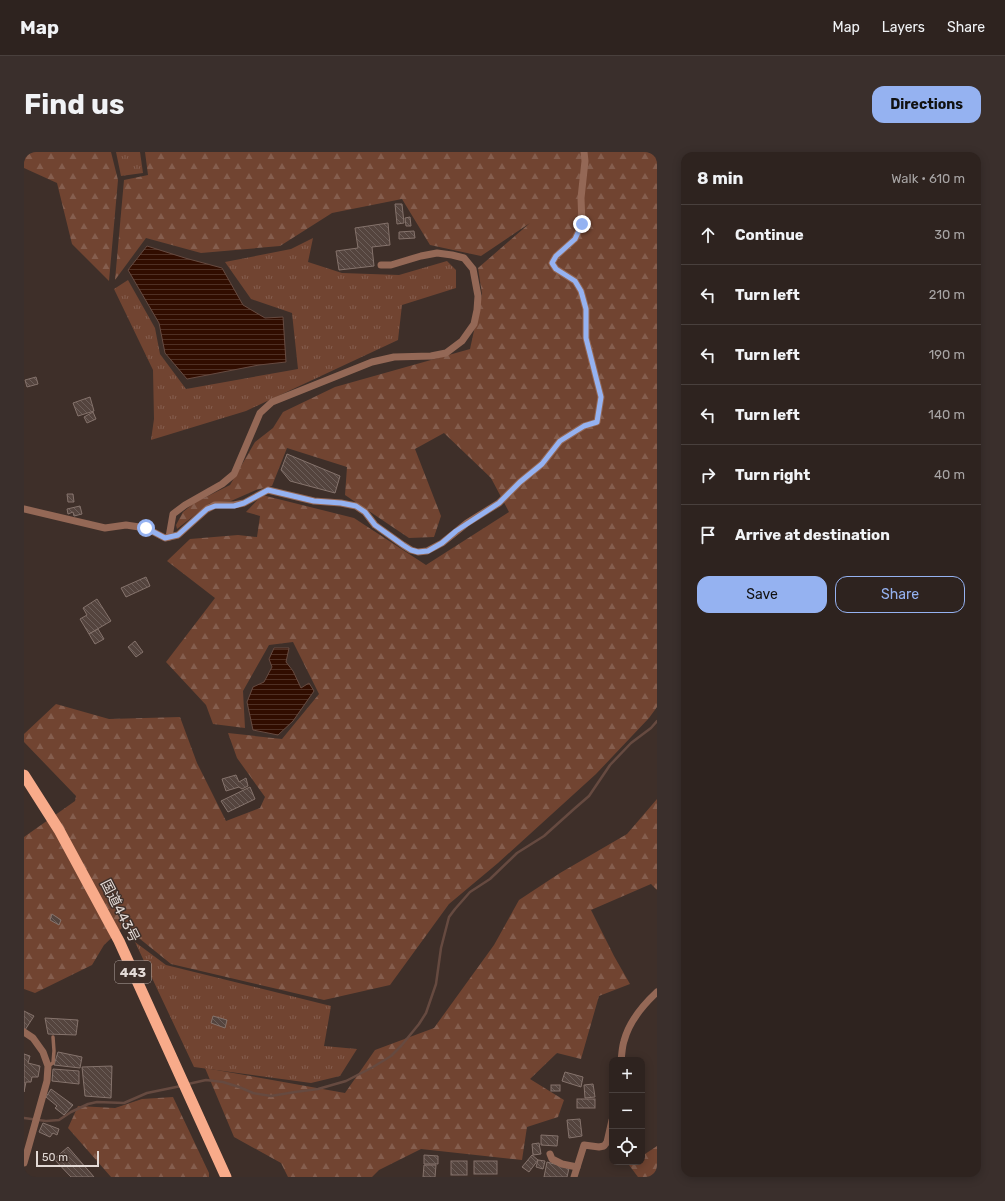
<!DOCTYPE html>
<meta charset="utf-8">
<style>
:root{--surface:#2e231f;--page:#3a2f2c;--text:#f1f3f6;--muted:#a7a4a4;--line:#49403d;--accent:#95b2f1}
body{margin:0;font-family:Rubik,"Noto Sans JP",sans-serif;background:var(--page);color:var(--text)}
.controls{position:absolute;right:12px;bottom:12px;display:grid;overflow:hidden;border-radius:8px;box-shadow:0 2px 10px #0003}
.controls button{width:36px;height:36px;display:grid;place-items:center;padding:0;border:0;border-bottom:1px solid var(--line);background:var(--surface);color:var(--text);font:20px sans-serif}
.scale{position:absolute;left:12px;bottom:10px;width:63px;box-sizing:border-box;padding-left:4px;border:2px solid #e3dad6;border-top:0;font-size:11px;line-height:14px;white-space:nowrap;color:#e3dad6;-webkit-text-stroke:3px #3e2f29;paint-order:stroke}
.stop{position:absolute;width:12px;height:12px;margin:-9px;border:3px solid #95b2f1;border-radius:50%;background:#fff}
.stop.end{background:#95b2f1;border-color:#fff;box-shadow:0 1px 4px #0008}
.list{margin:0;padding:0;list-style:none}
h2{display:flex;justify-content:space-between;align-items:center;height:52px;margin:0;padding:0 16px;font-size:17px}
h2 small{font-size:13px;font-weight:400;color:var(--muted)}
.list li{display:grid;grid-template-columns:26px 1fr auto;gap:12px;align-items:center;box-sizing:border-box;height:60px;padding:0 16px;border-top:1px solid var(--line)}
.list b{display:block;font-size:15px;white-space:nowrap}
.list em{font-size:13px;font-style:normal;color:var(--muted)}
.actions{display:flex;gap:8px;padding:12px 16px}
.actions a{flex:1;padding:9px 0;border:1px solid var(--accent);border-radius:12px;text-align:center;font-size:14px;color:var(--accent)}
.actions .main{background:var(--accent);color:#111}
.icon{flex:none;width:22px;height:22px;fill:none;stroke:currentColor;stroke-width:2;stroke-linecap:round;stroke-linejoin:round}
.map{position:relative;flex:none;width:633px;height:1025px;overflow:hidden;border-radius:12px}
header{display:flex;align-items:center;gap:24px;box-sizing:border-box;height:56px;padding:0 20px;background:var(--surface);border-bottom:1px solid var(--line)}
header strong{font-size:19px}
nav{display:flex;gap:22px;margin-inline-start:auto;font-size:14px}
.intro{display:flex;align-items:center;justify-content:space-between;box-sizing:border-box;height:96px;padding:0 24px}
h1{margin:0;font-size:28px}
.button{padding:10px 18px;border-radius:12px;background:var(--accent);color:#111;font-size:14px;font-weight:700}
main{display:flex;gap:24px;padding:0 24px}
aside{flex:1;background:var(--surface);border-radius:12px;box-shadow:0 2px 10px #0003}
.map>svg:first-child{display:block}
.grass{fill:url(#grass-tufts)}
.forest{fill:url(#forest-firs)}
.water{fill:url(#water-rules);stroke:#664a40}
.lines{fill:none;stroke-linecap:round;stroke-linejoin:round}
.stream{stroke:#664a40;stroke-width:2.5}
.building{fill:url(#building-back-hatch);stroke:#85736c}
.service{stroke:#946856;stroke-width:3.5}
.minor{stroke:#946856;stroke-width:7}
.trunk{stroke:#f8ab8a;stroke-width:11}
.route{stroke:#95b2f1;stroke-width:5}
.labels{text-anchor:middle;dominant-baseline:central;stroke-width:3;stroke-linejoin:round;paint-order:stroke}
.shield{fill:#3e2f29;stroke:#b2a7a2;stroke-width:1}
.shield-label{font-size:13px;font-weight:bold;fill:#e3dad6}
.street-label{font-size:14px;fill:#e3dad6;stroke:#3e2f29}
</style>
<header>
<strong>Map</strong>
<nav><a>Map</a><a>Layers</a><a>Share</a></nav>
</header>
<div class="intro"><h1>Find us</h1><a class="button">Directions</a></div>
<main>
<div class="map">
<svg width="633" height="1025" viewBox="0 0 633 1025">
<defs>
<pattern id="grass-tufts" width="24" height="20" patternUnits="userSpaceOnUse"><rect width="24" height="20" fill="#714431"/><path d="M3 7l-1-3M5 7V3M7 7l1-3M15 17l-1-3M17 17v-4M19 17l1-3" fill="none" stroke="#855e4e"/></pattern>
<pattern id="forest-firs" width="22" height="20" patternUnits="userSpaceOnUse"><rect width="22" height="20" fill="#714431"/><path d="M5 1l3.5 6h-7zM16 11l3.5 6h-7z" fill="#855e4e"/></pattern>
<pattern id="water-rules" width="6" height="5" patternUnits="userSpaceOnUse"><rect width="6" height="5" fill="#310d00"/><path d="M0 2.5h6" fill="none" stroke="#4f3024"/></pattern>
<pattern id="building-back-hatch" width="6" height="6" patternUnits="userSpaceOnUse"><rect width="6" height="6" fill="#54443e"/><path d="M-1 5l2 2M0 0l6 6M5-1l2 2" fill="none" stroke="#6c5e59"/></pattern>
</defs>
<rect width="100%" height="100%" fill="#3e2f29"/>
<g class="grass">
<polygon points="92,0 116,0 119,21 97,24"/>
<polygon points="289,86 284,110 318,121 375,123 423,109 432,118 432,136 378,153 374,188 222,259 127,288 130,267 129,218 90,137 104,128 131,176 136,202 162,237 274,217 268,161 227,147 201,110 267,97"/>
<polygon points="111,790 142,813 307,854 300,894 333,897 316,924 287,931 170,915"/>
</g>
<g class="forest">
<polygon points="0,0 87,0 94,28 85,129 48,92 33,31 0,16"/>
<polygon points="121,0 633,0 633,555 625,566 572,622 474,711 425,752 366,833 300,848 147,812 100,774 80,793 68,813 11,841 0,837 0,685 51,649 52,644 0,590 0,582 32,552 85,567 156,565 173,611 202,669 236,656 241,645 213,606 204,581 258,587 295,542 269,490 245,493 219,539 221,576 189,572 182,553 142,510 191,446 143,409 166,387 214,383 233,385 236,364 222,360 238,343 330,366 402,413 485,360 467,326 420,281 391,297 417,364 410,385 385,386 321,343 323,315 263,296 248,334 232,338 207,349 186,351 153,377 152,373 159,360 170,351 206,333 231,290 249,276 259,260 311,235 446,197 458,142 454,116 506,71 457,104 406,93 378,47 308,61 256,94 177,101 122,86 91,128 100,28 124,23"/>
<polygon points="633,647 633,738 627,732 567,758 590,804 606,832 575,844 557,907 533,901 506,927 540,948 534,965 503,975 498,1008 397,997 355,1018 348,1025 264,1025 257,1011 210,985 181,916 321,941 351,898 410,876 470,793 495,748 536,721 603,682"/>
<polygon points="149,945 185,1021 185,1025 87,1025 44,976 54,954 91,956 118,947"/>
<polygon points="633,994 633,1025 614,1025 605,1013 609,1010 618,1010 618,1004"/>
</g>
<g class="water">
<polygon points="123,94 161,106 198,116 219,153 241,166 259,165 262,210 235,213 163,227 141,201 135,171 104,118"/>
<polygon points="250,496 265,496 262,510 269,519 277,536 285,531 290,539 269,569 254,583 229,578 223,550 229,535 240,530 248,515 245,507"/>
</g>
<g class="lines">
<g class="stream">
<polyline points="164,932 182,928 199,930 215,935 229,941 247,944 271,940 294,937 322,929 349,915 367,904 377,894 395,872 402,861 412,832 417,796 425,765 431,757 446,740 466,727 493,701 520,684 550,657 565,644 586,613 607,591 627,576 633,569"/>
<polyline points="0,966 22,969 35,968 47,960 64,952 73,950 100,951 123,941 157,934"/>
</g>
</g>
<g class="building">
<polygon points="371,52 378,52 380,71 373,72"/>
<polygon points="386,65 387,74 382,74 381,66"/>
<polygon points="364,71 366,93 348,95 350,114 315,118 312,99 334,96 331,76"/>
<polygon points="390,79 391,86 375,87 375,80"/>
<polygon points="12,225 14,232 3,235 1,228"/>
<polygon points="66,245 70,259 54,264 49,251"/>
<polygon points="69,260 72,267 63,271 60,265"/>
<polygon points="263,302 316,324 311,341 266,329 257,318"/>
<polygon points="43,342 49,342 50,350 44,350"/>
<polygon points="56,354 58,362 50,364 49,360 44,362 43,357"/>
<polygon points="122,425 126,434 102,445 97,436"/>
<polygon points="73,447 87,469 65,482 56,467 63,463 59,456"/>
<polygon points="74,477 80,487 71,492 65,482"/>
<polygon points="111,489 119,500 112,505 104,495"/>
<polygon points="212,623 215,630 222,626 224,634 218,637 215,635 202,639 198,627"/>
<polygon points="226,635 231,647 204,660 197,649"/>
<polygon points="28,762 37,768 35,773 26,768"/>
<polygon points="0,859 10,864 1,878 0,877"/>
<polygon points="189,864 203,868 201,876 187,871"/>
<polygon points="21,866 54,868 52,883 24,882"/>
<polygon points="34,900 58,905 56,916 30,913"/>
<polygon points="0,902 6,904 4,911 16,914 14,925 8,925 7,930 2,930 0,940"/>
<polygon points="88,914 87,946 61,944 58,915"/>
<polygon points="29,917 55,919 55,932 28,929"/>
<polygon points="541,920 559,925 557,935 538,929"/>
<polygon points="569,932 571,945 561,946 560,933"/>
<rect x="527" y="933" width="9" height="6"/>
<polygon points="27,937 49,953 40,963 31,956 33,954 22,945"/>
<rect x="553" y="947" width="18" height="9"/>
<polygon points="556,967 558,984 545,986 543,968"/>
<polygon points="19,971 35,977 33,983 29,981 26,985 15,980"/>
<polygon points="517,983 534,984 533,994 517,993"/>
<polygon points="515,991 517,1002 509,1003 508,992"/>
<polygon points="44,995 70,1025 47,1025 30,1007"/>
<polygon points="400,1003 414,1004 414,1012 400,1012"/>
<polygon points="508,1003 514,1008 505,1020 498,1015"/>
<polygon points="514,1008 521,1009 519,1017 512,1015"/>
<rect x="427" y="1009" width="16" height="14"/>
<rect x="450" y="1009" width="23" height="13"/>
<polygon points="523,1010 545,1016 543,1025 520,1025"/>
<polygon points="400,1013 412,1013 411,1025 399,1025"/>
</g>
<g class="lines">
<polyline class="service" points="24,914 29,911 30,899 29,885"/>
<g class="minor">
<polyline points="0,357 81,376 102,373 122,376 141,386 154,383 183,357 191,353 210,353 220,351 244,338 290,349 317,351 332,354 341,360 351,373 379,393 387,398 394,400 403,399 418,391 443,371 475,351 496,330 518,312 536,289 560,274 573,270 577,245 562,186 562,157 557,139 551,129 532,117 528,111 532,104 551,87 558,72 557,46 561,9 560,0"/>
<polyline points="145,385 149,362 161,353 198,332 210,322 236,261 248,250 348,210 370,205 407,204 422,201 438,189 450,172 453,158 454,144 449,117 440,106 428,103 413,101 397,104 367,113 357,113"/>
<polyline points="0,880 9,886 19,900 24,914 23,929 0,1011"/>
<path d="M597 908C598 902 598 895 600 889 605 870 619 853 633 840"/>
<polyline points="526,1002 528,1007 538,1012 553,1015"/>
<polyline points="550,1025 560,993 575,995 580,994 583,990 588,968"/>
</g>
<polyline class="trunk" points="0,623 35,678 95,789 202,1025"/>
</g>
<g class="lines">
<polyline class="route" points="122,376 141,386 154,383 183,357 191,354 210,354 220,351 244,338 290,349 317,351 332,354 341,360 351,373 379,393 387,398 394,400 404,399 418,391 432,379 475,351 496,330 518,312 536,289 560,274 573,270 577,245 562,186 562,157 557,139 551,129 532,117 528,111 532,104 551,87 558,72"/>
</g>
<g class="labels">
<rect class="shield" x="91" y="809" width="36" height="22" rx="3"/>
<g class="shield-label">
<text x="109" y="820">443</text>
</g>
<g class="street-label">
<text transform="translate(96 759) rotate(63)">国道443号</text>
</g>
</g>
</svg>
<div class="controls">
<button>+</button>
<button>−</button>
<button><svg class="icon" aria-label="locate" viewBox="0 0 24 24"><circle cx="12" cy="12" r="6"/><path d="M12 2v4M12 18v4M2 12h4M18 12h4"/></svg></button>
</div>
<div class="scale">50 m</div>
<div class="stop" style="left:122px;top:376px"></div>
<div class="stop end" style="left:558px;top:72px"></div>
</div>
<aside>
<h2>8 min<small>Walk · 610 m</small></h2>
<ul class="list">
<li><svg class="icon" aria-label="ahead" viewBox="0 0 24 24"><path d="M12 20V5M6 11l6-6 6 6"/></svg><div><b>Continue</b></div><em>30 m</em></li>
<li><svg class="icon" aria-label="left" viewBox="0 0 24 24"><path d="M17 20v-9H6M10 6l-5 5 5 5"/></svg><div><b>Turn left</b></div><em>210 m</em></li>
<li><svg class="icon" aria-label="left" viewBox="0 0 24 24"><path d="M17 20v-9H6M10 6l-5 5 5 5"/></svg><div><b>Turn left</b></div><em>190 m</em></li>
<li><svg class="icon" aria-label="left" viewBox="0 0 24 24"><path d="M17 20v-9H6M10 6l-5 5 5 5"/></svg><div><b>Turn left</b></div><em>140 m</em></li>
<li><svg class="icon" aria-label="right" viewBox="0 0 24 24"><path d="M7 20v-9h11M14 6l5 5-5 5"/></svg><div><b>Turn right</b></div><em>40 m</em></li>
<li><svg class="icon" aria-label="arrive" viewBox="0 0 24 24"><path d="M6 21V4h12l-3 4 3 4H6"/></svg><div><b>Arrive at destination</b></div></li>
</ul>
<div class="actions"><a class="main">Save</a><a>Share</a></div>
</aside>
</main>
